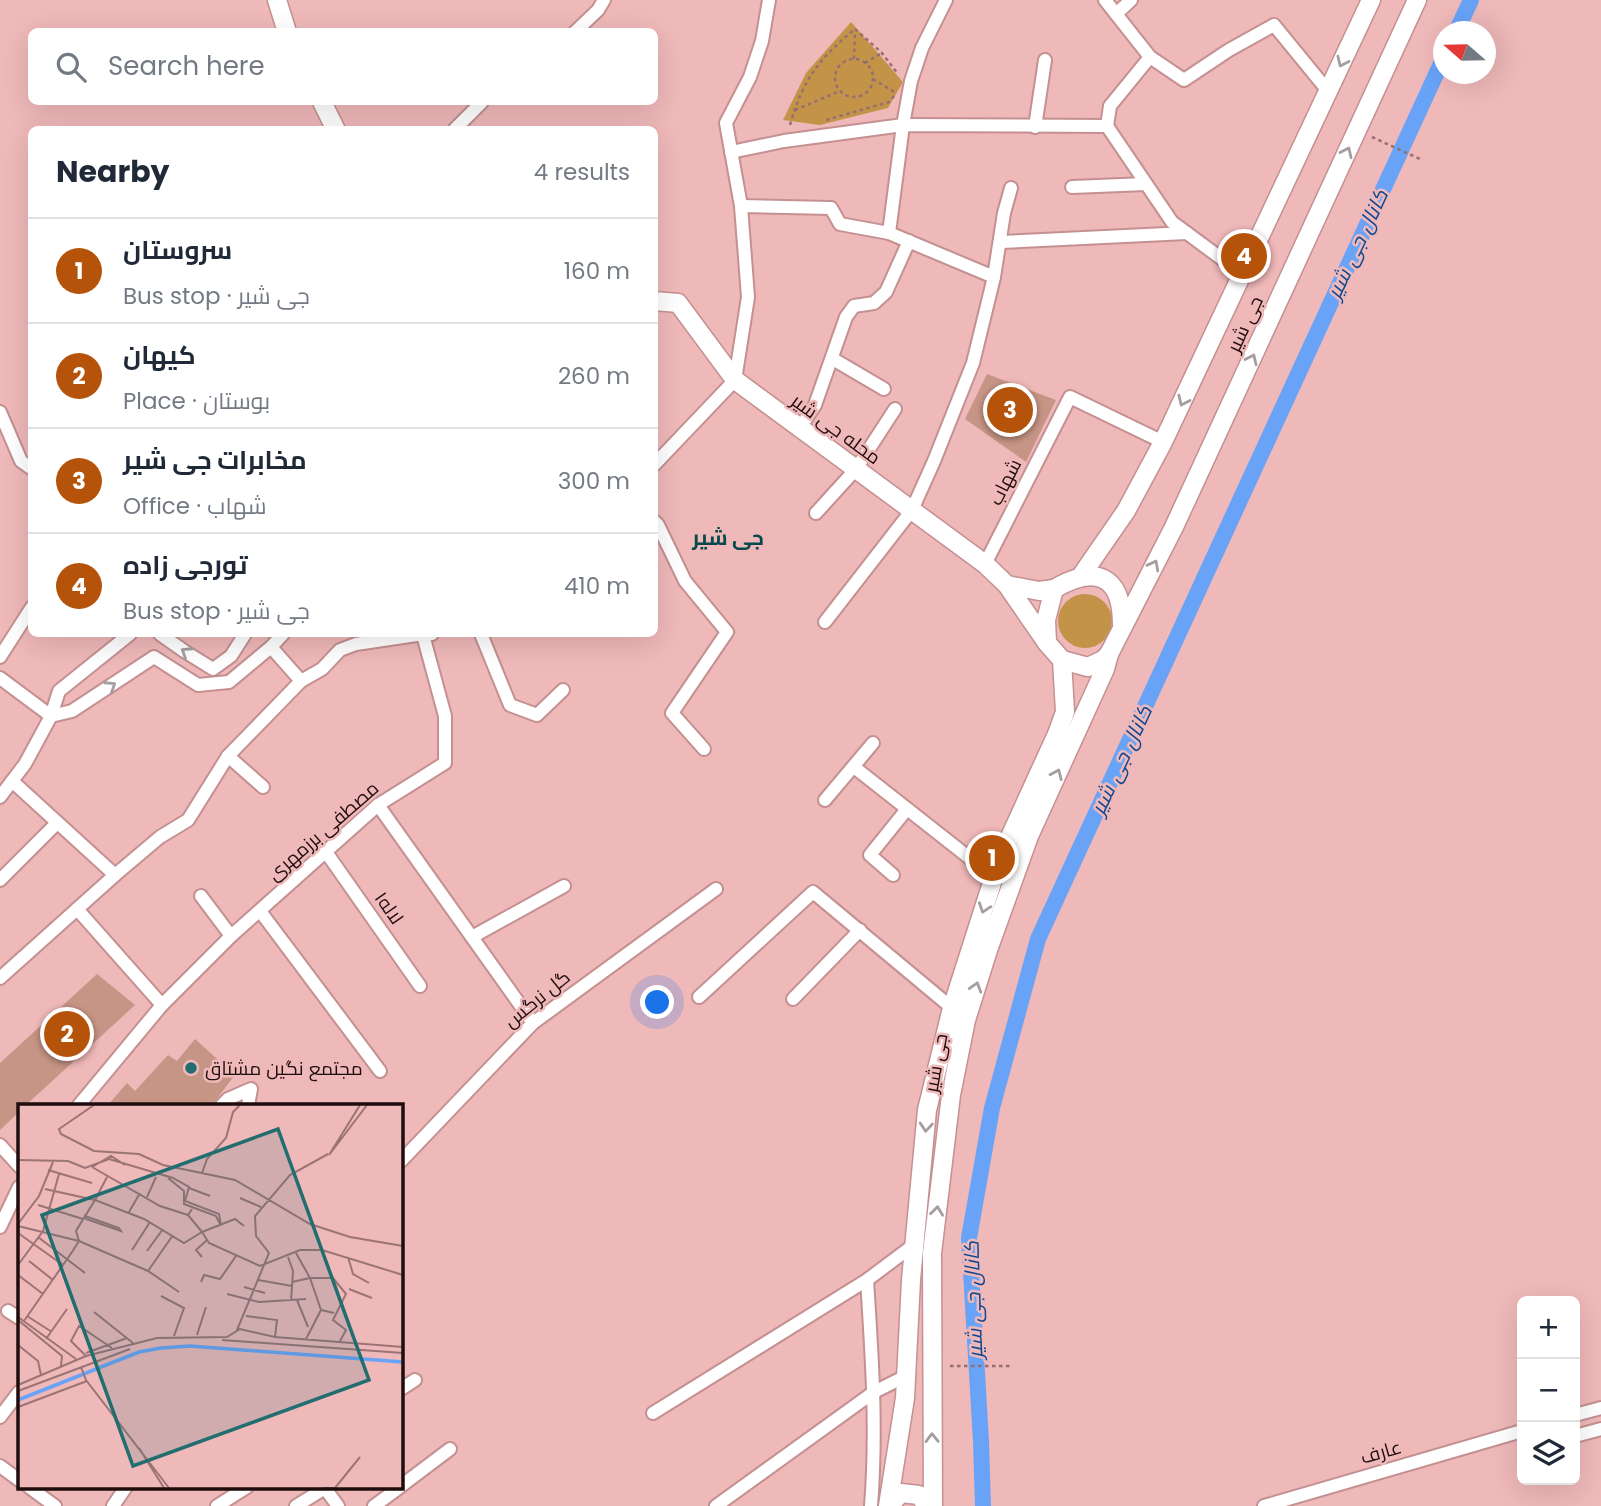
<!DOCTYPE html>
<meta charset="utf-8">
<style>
:root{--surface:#fff;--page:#f6f6f7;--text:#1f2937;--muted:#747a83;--line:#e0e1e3;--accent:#b45309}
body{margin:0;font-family:Poppins,Cairo,sans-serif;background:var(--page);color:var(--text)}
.controls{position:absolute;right:21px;bottom:21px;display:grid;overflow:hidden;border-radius:10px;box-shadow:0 7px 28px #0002}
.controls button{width:63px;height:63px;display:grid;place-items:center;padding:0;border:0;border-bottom:2px solid var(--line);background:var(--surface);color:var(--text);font:35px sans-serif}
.compass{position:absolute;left:1433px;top:21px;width:63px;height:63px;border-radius:50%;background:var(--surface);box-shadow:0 7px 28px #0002;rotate:290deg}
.you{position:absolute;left:658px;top:1003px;width:24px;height:24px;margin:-18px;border:5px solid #fff;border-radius:50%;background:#1a73e8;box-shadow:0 0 0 10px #1a73e833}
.badge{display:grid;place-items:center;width:46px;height:46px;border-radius:50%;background:var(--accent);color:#fff;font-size:23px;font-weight:700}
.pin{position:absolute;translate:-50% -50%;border:4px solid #fff;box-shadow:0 2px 7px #0006}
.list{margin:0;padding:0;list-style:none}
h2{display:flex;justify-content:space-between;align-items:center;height:91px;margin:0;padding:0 28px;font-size:30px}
h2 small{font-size:23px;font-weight:400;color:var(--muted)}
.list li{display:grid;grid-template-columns:46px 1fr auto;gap:21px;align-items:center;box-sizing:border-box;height:105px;padding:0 28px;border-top:2px solid var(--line)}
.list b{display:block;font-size:26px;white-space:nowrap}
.list p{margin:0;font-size:23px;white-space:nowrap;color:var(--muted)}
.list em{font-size:23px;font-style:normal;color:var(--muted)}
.icon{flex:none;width:38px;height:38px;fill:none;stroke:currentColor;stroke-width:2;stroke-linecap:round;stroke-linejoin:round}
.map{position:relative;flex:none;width:1601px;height:1506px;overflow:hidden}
.search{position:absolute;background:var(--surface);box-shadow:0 7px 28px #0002;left:28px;top:28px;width:630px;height:77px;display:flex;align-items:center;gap:18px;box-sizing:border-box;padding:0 24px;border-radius:10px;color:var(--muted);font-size:26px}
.panel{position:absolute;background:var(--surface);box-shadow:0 7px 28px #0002;left:28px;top:126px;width:630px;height:511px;border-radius:10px}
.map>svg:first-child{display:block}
.green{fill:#c39448}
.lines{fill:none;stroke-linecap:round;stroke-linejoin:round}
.canal{stroke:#69a3f7;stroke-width:16}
.building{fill:#c79586}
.street-casing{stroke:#c49091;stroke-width:16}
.secondary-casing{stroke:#c49091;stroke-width:21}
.path{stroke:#966f70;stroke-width:2.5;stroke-dasharray:3.5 3.5;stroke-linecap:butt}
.street{stroke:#fff;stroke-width:12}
.secondary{stroke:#fff;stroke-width:18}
.oneway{stroke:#a59e9f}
.poi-dot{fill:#216d6f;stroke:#efb8b9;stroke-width:2.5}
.labels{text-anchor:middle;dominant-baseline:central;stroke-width:5;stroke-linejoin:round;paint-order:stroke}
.street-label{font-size:19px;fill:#1f0d0e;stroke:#efb8b9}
.poi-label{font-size:19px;fill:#1f0d0e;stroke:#efb8b9;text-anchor:start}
.water-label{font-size:21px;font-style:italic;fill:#0f4892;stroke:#efb8b9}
.neighbourhood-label{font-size:21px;font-weight:bold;fill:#07494a;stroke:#efb8b9}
.inset-river{fill:none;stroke:#69a3f7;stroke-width:3.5}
.inset-road{fill:none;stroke:#9c7475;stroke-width:2}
.view{fill:#216d6f;fill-opacity:0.15;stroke:#216d6f;stroke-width:3.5}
.inset-edge{fill:none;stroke:#1f0d0e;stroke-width:3.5}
</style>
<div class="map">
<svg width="1601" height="1506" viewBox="0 0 1601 1506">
<rect width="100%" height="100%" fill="#efb8b9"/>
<g class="green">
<polygon points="851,22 903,82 888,108 820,125 783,120 806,73"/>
<circle cx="1085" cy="621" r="27"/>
</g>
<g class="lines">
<g class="canal">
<polyline points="1456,32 1471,0"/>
<polyline points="983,1506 981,1441 969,1238 992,1108 1038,939 1444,57"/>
</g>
</g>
<g class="building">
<polygon points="987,374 1056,400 1026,462 965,419"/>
<polygon points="97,974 135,1005 26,1105 19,1105 19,1112 0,1130 0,1063"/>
<polygon points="195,1039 235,1075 212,1105 108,1105 127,1083 135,1091 168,1055 177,1061"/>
</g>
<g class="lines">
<defs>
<g id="street">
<polyline points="1105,0 1150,57 1184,80 1229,50 1274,25 1328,91"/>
<polyline points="1116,14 1131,0"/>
<polyline points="575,32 598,10 604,0"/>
<polyline points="1150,57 1110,106 1107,126 1172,222 1222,259 1244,271"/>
<polyline points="1035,127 1045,60"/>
<polyline points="454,130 482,102"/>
<polyline points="731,152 784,141 903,125 911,81 922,48 946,0"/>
<polyline points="1072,187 1146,184"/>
<polyline points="741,206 831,208 840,224 889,233 994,277"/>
<polyline points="889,233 903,125 1107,126"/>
<polyline points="1001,242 1187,233"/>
<polyline points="833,359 884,389"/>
<polyline points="0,412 21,461 32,469"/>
<polyline points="800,428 815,405 846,317 854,306 874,303 886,292 909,241"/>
<polyline points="654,465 735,380 748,297 741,206 726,123 750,77 762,41 769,0"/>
<polyline points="816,513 856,469 895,409"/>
<polyline points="654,521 658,525 685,581 727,632 672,713 704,749"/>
<polyline points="985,564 1070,397 1163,442"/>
<polyline points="825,622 912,510 934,461 973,363 994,277 1004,213 1011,188"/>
<polyline points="160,634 184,651 213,669 231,656 245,634"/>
<polyline points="481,634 510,705 537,715 563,690"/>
<polyline points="0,657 32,607"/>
<polyline points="0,678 51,716"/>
<polyline points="301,681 322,669 340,650 356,644 423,634"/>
<polyline points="51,716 72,711 154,657 198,685 229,682 271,647 283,634"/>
<polyline points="228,756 263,787"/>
<polyline points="854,767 995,878"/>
<polyline points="12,781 115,875"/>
<polyline points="0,797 25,764 51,716 59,691 130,634"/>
<polyline points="825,800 873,743"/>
<polyline points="378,805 533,1023"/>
<polyline points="326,852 420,986"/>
<polyline points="893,875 870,855 907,809"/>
<polyline points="0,880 57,823"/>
<polyline points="201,896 231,936"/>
<polyline points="77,909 162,1005"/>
<polyline points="260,911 380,1071"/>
<polyline points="472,937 564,886"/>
<polyline points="0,978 115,875 160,837 188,820 228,756 301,681 271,647"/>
<polyline points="699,997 813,892 952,1008"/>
<polyline points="793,999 860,930"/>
<polyline points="79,1105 162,1005 231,936 378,805 445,763 445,716 423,635 432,634"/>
<polyline points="222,1105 228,1099 251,1089 248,1105"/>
<polyline points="0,1145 19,1166"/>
<polyline points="401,1161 533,1023 716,889"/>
<polyline points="0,1227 19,1187"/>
<path d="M867 1280C872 1356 877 1430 871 1506"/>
<polyline points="8,1311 19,1318"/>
<polyline points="401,1389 415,1380"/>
<polyline points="653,1413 867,1280 915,1244"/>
<polyline points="1575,1415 1601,1408"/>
<polyline points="0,1417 19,1392"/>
<polyline points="1575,1436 1601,1429"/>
<polyline points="0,1466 19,1480"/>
<polyline points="401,1486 450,1449"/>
<polyline points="29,1487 55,1506"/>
<polyline points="324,1487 338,1506"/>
<polyline points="113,1506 126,1487"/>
<polyline points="217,1506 247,1487"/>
<polyline points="296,1506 325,1488"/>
<polyline points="374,1506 400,1487"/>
<polyline points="716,1506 874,1392 906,1376"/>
<polyline points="1264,1506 1522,1431"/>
</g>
<g id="secondary">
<polyline points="277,0 287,32"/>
<polyline points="322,102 336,130"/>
<polyline points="654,301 678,303 735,380 985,564 1007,585 1047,643"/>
<polyline points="1081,576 1126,511 1163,442 1371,0"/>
<polyline points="1007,585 1039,591 1054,589"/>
<path d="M1122 625C1122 574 1095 565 1054 589L1046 620 1047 643 1062 660 1088 667 1103 660 1109 654 1174 527 1417 0"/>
<polyline points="888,1506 905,1398 911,1280 927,1110 952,1008 999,861 1057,734 1065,712 1062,660"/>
<polyline points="889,1506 901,1493 919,1495 927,1506"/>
<polyline points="933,1506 932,1253 951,1095 966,1020 988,950 1029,836 1105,669 1109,654"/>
</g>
</defs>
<use href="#street" class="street-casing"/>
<use href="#secondary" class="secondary-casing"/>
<g class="path">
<polyline points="855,29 882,53 898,74"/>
<polyline points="854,59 855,31"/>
<circle cx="854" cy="78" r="19"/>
<polyline points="865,63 882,53"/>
<polyline points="873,79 896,93"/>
<polyline points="795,110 840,91"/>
<polyline points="826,120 889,102 894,96"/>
<path d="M790 125C803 79 819 59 855 29"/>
<polyline points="1372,137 1420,159"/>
<polyline points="950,1366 1013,1366"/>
</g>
<use href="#street" class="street"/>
<use href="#secondary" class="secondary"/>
</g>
<defs><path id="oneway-chevron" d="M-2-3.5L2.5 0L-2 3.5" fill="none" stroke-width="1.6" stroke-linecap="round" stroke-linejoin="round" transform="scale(1.75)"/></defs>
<g class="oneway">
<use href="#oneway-chevron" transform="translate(1342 62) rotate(115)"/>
<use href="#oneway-chevron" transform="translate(1347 152) rotate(-65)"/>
<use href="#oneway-chevron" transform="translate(1252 359) rotate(-65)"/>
<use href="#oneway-chevron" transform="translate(1183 401) rotate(115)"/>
<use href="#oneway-chevron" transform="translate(1154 565) rotate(-62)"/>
<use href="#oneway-chevron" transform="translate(186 652) rotate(-147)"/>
<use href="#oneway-chevron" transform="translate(111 686) rotate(-33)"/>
<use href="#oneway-chevron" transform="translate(1057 774) rotate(-66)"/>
<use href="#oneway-chevron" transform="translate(984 908) rotate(109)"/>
<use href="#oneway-chevron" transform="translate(976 987) rotate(-73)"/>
<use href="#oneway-chevron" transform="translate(926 1127) rotate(95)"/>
<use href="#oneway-chevron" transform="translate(937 1211) rotate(-83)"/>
<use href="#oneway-chevron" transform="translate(932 1438) rotate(-91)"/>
</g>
<circle class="poi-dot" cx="191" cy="1068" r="7"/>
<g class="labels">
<g class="street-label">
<text transform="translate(1245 324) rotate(-65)">جی شیر</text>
<text transform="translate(836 429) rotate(36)">محله جی شیر</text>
<text transform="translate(1005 482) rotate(-63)">شهاب</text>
<text transform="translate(323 831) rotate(-41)">مصطفی برزمهری</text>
<text transform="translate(389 908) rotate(55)">لاله۱</text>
<text transform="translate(537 999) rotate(-39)">گل نرگس</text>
<text transform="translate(936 1063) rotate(-80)">جی شیر</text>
<text transform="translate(1381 1452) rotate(-16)">عارف</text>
</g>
<g class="poi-label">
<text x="205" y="1068">مجتمع نگین مشتاق</text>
</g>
<g class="water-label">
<text transform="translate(1357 244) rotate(-65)">کانال جی شیر</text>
<text transform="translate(1121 760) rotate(-65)">کانال جی شیر</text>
<text transform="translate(973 1300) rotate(-92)">کانال جی شیر</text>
</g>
<g class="neighbourhood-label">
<text x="728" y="537">جی شیر</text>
</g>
</g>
<g transform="translate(18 1104)">
<rect width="385" height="385" fill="#efb8b9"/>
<path class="inset-river" d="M0 296 121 248 143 244 172 242 385 258"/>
<path class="inset-road" d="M76 1 41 25 43 30 76 47 121 50 145 61 217 76 292 120 332 133 385 142M342 1 311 51 349 1M0 56 50 57 67 64 91 55 155 74 171 83 167 97 201 110 203 121M74 63 142 102 170 111 174 105M74 63 93 52 107 61M30 66 74 79M184 69 189 55 208 34 215 8 222 1M150 74 166 87V100L198 112 202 120M171 84 192 92M27 85 77 96 89 73M129 93 138 73M222 94 243 103M20 101 65 115M111 108 122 89M170 111 184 128 217 115 226 122M67 112 101 124 103 127 68 115ZM0 120 21 92 35 58M0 122 61 137 130 167 161 188M0 129 45 161M20 133 67 169M114 146 132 118M129 147 145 125M278 149 292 174H315L328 190 315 216 328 226 322 237M184 153 178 146 189 136M270 153 275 167 273 197M330 153 335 170 351 179M11 157 35 176M0 161 25 127 41 70M130 167 155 131M0 171 25 190M240 176 274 182M183 178 186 171 202 175 218 152M274 178 292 174 303 206M226 183 247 189M331 185 354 194M209 190 241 198 288 195M143 192 166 204 156 232M279 196 290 223M76 208 115 239M9 212 34 228M228 212 259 216 257 233M0 213 58 255M0 216 44 252 43 262M6 217 54 148 61 137 58 127 77 96 126 115 166 139 184 128 191 139 242 162 282 146H304L385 171M219 226 251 149 238 132 237 112 272 71 310 50M179 231 188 203M28 235 49 205M288 235 303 206 316 209M204 236 385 249M0 241 20 257 23 271M68 249 109 234M68 252 53 237 61 222 94 244M63 263 68 276 151 384M0 281 68 252 139 234 209 233 222 225 257 233 385 243M0 287 112 245M0 303 69 277M121 344 146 384M305 384H317L342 353"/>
<path class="view" d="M260 25 351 276 115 362 24 111Z"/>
<rect width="385" height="385" class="inset-edge"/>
</g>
</svg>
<div class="controls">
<button>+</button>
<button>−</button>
<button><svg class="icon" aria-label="layers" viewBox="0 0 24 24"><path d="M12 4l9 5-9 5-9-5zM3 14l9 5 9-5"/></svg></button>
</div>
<svg class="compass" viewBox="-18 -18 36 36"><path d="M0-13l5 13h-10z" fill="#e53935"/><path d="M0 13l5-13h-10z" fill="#747a83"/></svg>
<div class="you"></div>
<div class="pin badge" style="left:992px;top:858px">1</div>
<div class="pin badge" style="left:67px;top:1034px">2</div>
<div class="pin badge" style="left:1010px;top:410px">3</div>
<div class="pin badge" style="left:1244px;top:256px">4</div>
<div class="search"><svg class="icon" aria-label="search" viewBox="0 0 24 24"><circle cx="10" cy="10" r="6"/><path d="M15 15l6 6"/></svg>Search here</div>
<section class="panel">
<h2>Nearby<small>4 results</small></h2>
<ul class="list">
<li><span class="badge">1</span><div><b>سروستان</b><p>Bus stop · جی شیر</p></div><em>160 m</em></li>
<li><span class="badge">2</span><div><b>کیهان</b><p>Place · بوستان</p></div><em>260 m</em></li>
<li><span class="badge">3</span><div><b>مخابرات جی شیر</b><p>Office · شهاب</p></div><em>300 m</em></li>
<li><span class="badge">4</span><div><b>تورجی زاده</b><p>Bus stop · جی شیر</p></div><em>410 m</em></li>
</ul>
</section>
</div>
